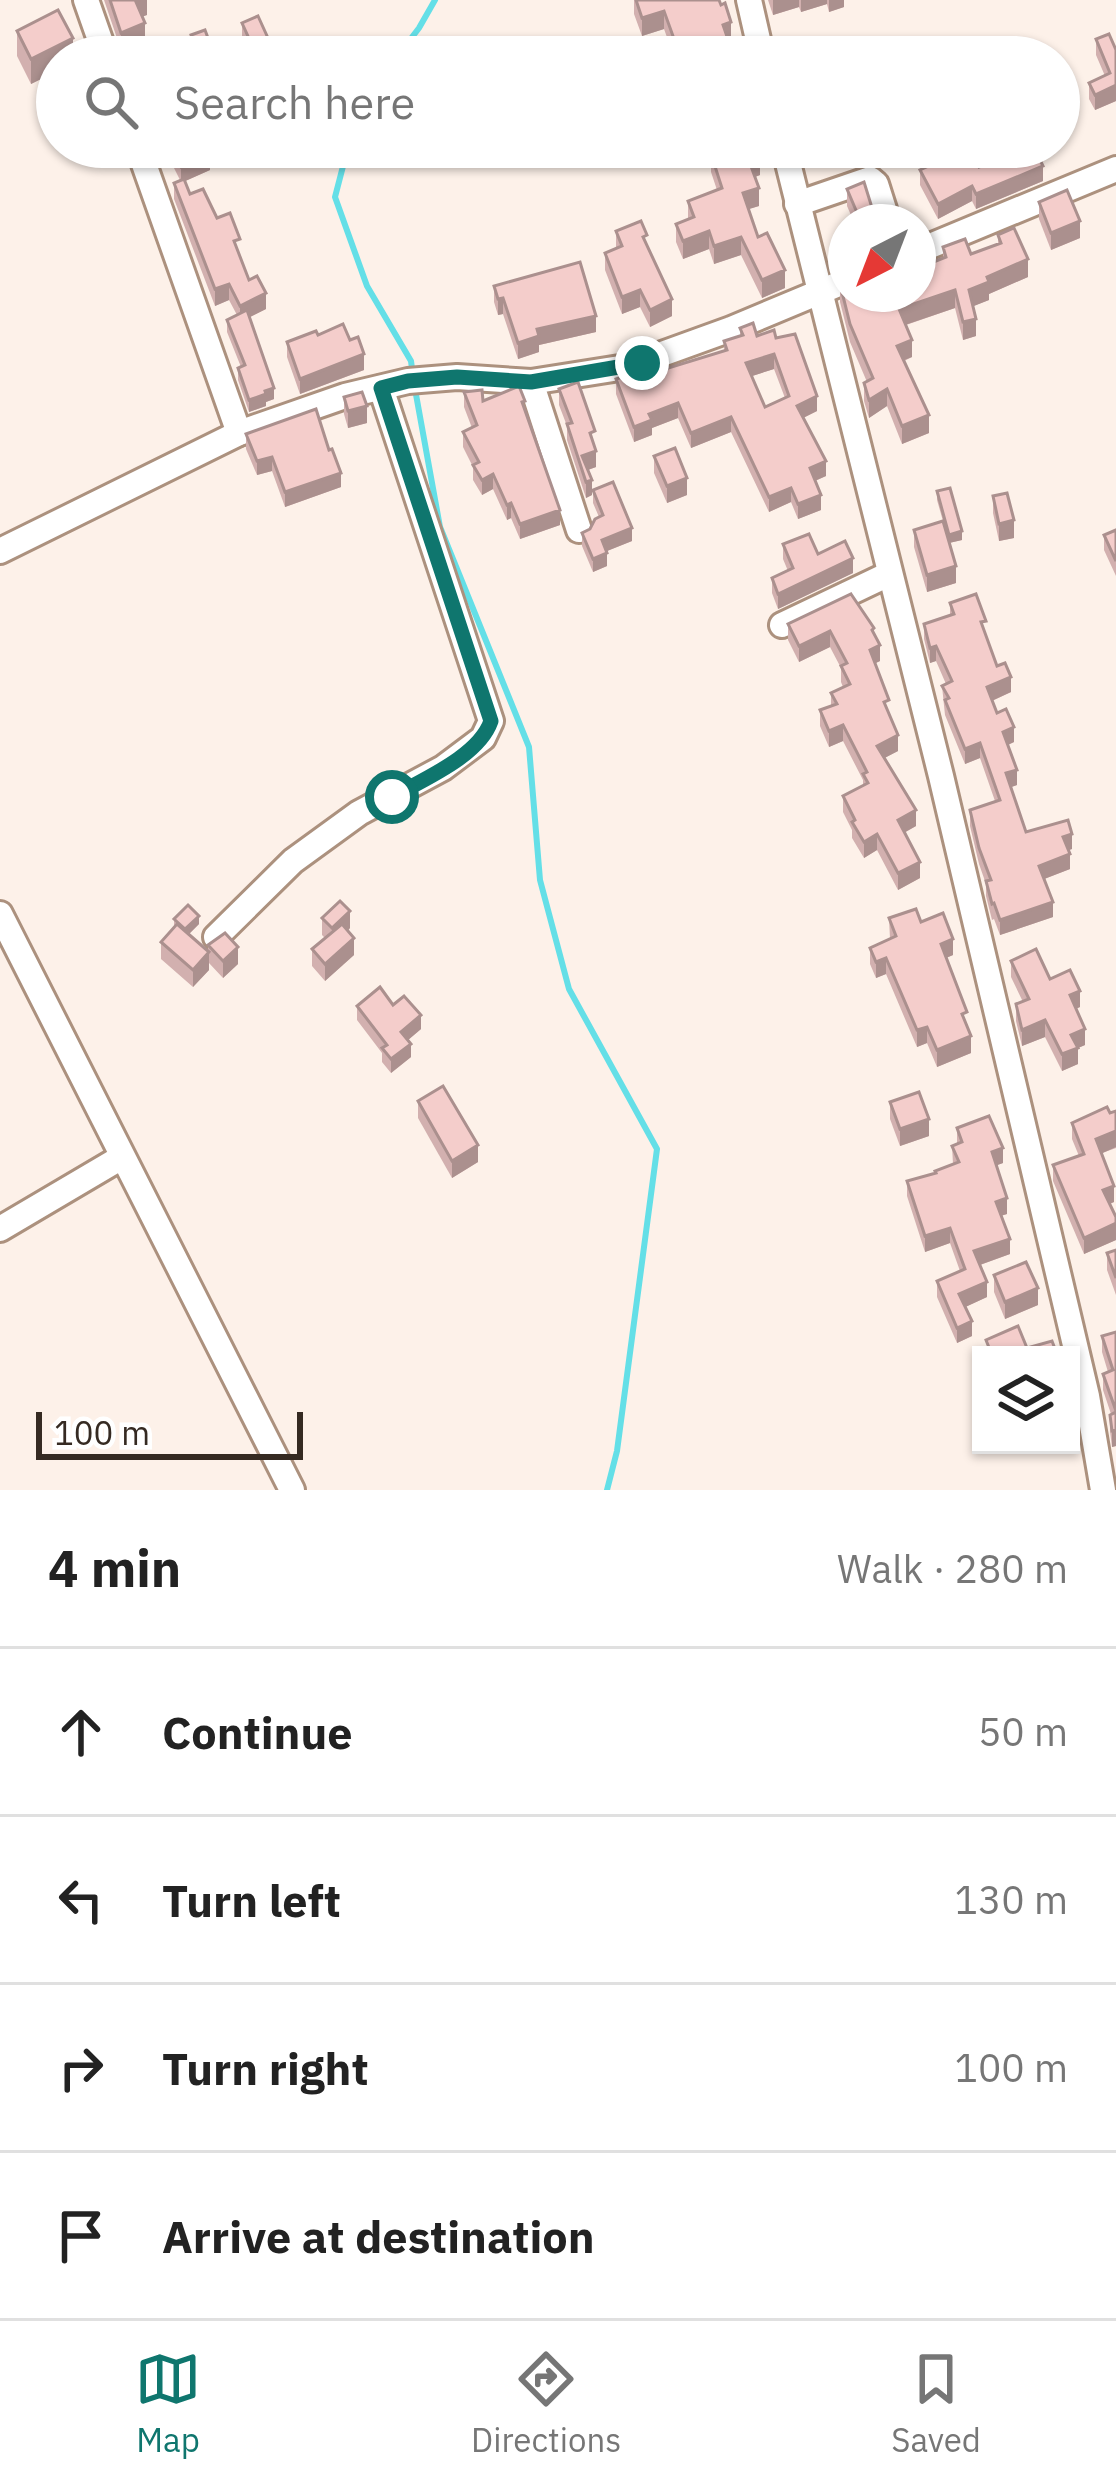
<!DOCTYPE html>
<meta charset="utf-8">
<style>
:root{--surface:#fff;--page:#f6f6f6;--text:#222;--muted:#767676;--line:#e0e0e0;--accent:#0f766e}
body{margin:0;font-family:"IBM Plex Sans",sans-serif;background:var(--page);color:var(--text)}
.controls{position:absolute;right:36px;bottom:36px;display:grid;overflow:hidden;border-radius:0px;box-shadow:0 3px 9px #0004}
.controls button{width:108px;height:108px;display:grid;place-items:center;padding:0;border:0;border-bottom:3px solid var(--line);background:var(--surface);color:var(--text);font:60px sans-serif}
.compass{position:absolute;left:828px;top:204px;width:108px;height:108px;border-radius:50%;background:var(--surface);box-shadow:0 3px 9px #0004;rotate:222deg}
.scale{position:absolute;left:36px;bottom:30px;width:267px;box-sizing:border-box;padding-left:12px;border:6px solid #352a22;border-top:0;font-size:33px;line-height:42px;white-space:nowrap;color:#352a22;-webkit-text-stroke:9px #fff;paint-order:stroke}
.stop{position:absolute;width:36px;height:36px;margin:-27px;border:9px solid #0f766e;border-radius:50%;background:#fff}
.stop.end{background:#0f766e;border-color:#fff;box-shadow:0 3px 12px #0008}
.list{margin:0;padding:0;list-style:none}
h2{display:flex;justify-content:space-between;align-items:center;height:156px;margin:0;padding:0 48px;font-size:51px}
h2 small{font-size:39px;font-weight:400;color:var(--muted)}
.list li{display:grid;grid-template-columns:78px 1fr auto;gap:36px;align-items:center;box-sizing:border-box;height:168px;padding:0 48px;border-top:3px solid var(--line)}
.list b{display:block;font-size:45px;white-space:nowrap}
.list em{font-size:39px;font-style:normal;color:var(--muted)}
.icon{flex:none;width:66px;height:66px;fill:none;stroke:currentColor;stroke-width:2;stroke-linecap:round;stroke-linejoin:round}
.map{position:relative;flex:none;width:1116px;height:1490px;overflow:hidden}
.search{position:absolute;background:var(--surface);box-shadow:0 3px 9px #0004;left:36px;right:36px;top:36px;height:132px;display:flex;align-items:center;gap:30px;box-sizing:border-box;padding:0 42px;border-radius:66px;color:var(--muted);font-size:45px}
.sheet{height:828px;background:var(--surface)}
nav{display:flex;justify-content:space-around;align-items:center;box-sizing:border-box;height:168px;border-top:3px solid var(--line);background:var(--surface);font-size:33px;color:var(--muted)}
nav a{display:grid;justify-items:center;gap:6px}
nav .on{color:var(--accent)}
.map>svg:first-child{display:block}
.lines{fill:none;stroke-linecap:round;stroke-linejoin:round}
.stream{stroke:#64dfe7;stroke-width:6}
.minor-casing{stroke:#ac917e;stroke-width:30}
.minor{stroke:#fff;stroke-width:24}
.wall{fill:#d2b0af;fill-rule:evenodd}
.shaded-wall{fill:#ab908e}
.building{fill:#f4cdcb;stroke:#ab908e;stroke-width:3;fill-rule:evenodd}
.route{stroke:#0f766e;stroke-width:15}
</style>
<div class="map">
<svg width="1116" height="1490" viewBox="0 0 1116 1490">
<rect width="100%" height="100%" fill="#fdf1e9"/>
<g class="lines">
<g class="stream">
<polyline points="397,57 419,28 435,0"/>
<polyline points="348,147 335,197 367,286 411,361 413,376"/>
<polyline points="415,389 440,527 529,747 540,880 569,989 657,1149 617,1451 607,1490"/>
</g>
<defs>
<g id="minor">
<polyline points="86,0 106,57"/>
<polyline points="749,0 762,57"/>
<polyline points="138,147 239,433"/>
<polyline points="784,147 941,776 1087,1396 1103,1490"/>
<polyline points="797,204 870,179 876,184 888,222"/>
<polyline points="918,251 1116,169"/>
<polyline points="531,382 579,530"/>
<polyline points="0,551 239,433 345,396 408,381 457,377 531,382 626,367 731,329 846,281"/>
<polyline points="782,625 889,574"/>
<polyline points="0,914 292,1490"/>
<polyline points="216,937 293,861 359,813 443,768 483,738 491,721 381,388"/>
<polyline points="0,1229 122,1157"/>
</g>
</defs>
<use href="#minor" class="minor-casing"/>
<use href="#minor" class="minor"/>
</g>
<g class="wall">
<polygon points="104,0 147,0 147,15 142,16 145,40 121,50"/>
<polygon points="634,0 719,0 731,40 672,51 664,29 642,36 634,14"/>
<polygon points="768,0 844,0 844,7 829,12 827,4 801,12 799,7 773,15"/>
<polygon points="242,23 272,57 249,57 242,40"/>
<polygon points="17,31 73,57 57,57 57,71 31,84 17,56"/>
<polygon points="1096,39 1116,50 1116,101 1095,110 1089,99 1089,83 1105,76 1096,55"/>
<polygon points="724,147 756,147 760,175 755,177 759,206 748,209 758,237 785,288 762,298 741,255 714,264 709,249 683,259 676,242 676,224 688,219 688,201 717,190 711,172 711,154 725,149"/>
<polygon points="172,148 210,170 185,181 190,194 217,218 240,255 249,280 266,309 250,317 274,399 266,402 266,406 249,412 238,380 238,368 241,367 227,332 227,320 237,315 229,300 215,306 174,199 174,183 180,180 172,164"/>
<polygon points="1004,148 1043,181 976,209 972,201 938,219 920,185 920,170 979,167 1004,156"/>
<polygon points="847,189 873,211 884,222 854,222 847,206"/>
<polygon points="1039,202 1080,238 1051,250 1039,219"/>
<polygon points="616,231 647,246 672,316 650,327 640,307 622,314 605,270 605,253 616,248"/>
<polygon points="998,235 1028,277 989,294 989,300 973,306 976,336 963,340 955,308 906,325 912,357 904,361 929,433 902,444 887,406 869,418 864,401 864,383 867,382 850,342 840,302 840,284 846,294 943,258 943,247 971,254 998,244"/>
<polygon points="494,286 596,332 539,345 539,352 518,359 503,314 498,315 494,302"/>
<path d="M740 328 757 336 776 338 817 411 803 418 826 476 815 481 821 510 798 519 791 502 769 512 731 432 691 448 678 418 652 428V435L634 442 616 394V379L636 378 724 351V341L740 336ZM774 369 785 398 765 407 752 376Z"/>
<polygon points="318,335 350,340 364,370 300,394 287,357 287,342"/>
<polygon points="559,389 595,446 596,467 588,470 592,495 586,498 567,440 567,426 559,405"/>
<polygon points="464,392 483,401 525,409 560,525 520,539 511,518 507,520 493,489 482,495 473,480 473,467 463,447 463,432 472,428 464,407"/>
<polygon points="344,397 367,423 348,428 344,414"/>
<polygon points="246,434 341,487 285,507 272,471 257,475 246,449"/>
<polygon points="654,456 687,495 667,503 654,473"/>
<polygon points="593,490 632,541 607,551 607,566 593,572 582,546 582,533 590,529 599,517 593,503"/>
<polygon points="937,491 962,540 949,543 956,583 927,592 914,547 914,530 943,521 937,500"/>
<polygon points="993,496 1014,538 999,541 993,513"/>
<polygon points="1116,530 1116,576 1104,550 1104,535"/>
<polygon points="783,544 853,573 778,609 772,593 772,578 788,571 783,559"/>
<polygon points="950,603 986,636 997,666 1011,692 992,701 997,713 1014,742 1008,745 1017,785 1011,787 1026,832 1072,849 1069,850 1070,869 1044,879 1053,917 1000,935 994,919 992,920 986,896 986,884 979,864 970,826 970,810 995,801 980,758 965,764 945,715 942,686 946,684 936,661 930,663 924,639 924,624 950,615"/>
<polygon points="788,624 874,634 880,661 875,663 898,751 884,758 916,826 904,833 920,878 898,890 877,850 864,858 852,838 852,830 843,812 843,796 863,785 863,780 843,741 829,747 820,726 820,710 831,706 831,693 843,687 841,682 841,668 830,647 799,662 788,640"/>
<polygon points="322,918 350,928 348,931 354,955 325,981 312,966 312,949 325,938 322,935"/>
<polygon points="889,918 921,922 953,955 946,958 967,1026 971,1053 937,1067 927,1043 917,1047 886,974 876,978 870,964 870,948 890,939"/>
<polygon points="174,919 199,924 189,934 208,952 208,945 238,964 223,978 209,963 209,970 193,987 161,959 161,942 174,927"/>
<polygon points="1011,961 1050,979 1080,1007 1076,1009 1085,1045 1078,1048 1078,1064 1062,1071 1045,1037 1022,1046 1016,1021 1016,1004 1023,1002 1011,977"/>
<polygon points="393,1005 421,1029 408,1040 411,1057 391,1073 382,1062 382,1053 357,1020 357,1006"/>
<polygon points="418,1101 478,1162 452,1178 418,1118"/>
<polygon points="890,1102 929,1136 900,1146 890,1119"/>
<polygon points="1116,1111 1116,1148 1102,1153 1114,1202 1110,1204 1116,1217 1116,1240 1084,1254 1053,1181 1053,1165 1079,1156 1072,1139 1072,1123"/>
<polygon points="957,1128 1003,1163 997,1165 1007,1214 1001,1216 1010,1254 980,1265 987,1297 965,1307 972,1336 957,1343 937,1297 937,1281 960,1271 950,1243 925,1252 907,1196 907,1181 935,1173 953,1164 952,1146 957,1144"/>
<polygon points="1116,1250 1116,1295 1107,1270 1107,1253"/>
<polygon points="994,1275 1038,1305 1005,1319 994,1292"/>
<polygon points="1116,1332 1116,1446 1112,1447 1110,1431 1110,1415 1111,1414 1103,1390 1103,1374 1108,1372 1102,1352 1102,1336"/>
</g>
<g class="shaded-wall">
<polygon points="140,0 147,0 147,15 136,19 136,2"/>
<polygon points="773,0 799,0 799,7 773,15"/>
<polygon points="801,0 827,0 827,4 801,12"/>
<polygon points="829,0 844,0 844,7 829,12"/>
<polygon points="664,11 664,29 642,36 642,18"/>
<polygon points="731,22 731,40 723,43 723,25"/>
<polygon points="145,23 145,40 121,50 121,33"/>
<polygon points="73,38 73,57 57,57 57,71 31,84 31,59"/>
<polygon points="272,47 272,57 256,57 256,54"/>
<polygon points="1116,85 1116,101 1095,110 1095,95"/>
<polygon points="807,147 827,147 807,154"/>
<polygon points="210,153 210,170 181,183 181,167"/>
<polygon points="760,157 760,175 749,179 749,161"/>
<polygon points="1043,166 1043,181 976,209 976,194"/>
<polygon points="972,186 972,201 938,219 938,204"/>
<polygon points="759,188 759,206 743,211 743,193"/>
<polygon points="1080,221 1080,238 1051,250 1051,233"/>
<polygon points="709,231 709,249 683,259 683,241"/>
<polygon points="741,237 741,255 714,264 714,246"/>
<polygon points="1028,259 1028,277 989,294 989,300 969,308 969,290 987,277"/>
<polygon points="785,270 785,288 762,298 762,280"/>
<polygon points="229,284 229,300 215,306 215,289"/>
<polygon points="640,290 640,307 622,314 622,297"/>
<polygon points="955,290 955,308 899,327 899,309"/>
<polygon points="266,293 266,309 240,322 240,306"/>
<polygon points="503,298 503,314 498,315 498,299"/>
<polygon points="672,299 672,316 650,327 650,310"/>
<polygon points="596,316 596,332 539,345 539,352 518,359 518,343 537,329"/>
<polygon points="976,319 976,336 963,340 963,322"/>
<polygon points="912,340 912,357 897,363 897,346"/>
<polygon points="364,354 364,370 300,394 300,379"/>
<polygon points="774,354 774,369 746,378 746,363"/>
<polygon points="274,388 274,399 266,402 266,406 249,412 249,400"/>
<polygon points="887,389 887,406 869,418 869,400"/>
<polygon points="817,396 817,411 797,421 797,406"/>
<polygon points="678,403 678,418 652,428 652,435 634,442 634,427 649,414"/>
<polygon points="367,406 367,423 348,428 348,411"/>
<polygon points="929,415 929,433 902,444 902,426"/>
<polygon points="731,417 731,432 691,448 691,433"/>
<polygon points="596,451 596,467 582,472 582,456"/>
<polygon points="272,457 272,471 257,475 257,461"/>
<polygon points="826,461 826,476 810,483 810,468"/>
<polygon points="341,473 341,487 285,507 285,492"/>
<polygon points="493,474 493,489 482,495 482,480"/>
<polygon points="687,478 687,495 667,503 667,486"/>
<polygon points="592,480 592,495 586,498 586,482"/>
<polygon points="791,488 791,502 769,512 769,497"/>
<polygon points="821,495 821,510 798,519 798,504"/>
<polygon points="511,503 511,518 507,520 507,505"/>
<polygon points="560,510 560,525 520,539 520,524"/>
<polygon points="1014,520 1014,538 999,541 999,524"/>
<polygon points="632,528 632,541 602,553 602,540"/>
<polygon points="962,531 962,540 949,543 949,535"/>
<polygon points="607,553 607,566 593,572 593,559"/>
<polygon points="853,558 853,573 778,609 778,594"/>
<polygon points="956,566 956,583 927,592 927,575"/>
<polygon points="830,631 830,647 799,662 799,646"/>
<polygon points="880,645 880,661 870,666 870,650"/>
<polygon points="936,646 936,661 930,663 930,648"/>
<polygon points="1011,677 1011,692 987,703 987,687"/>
<polygon points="843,725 843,741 829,747 829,731"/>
<polygon points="1014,727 1014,742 1003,747 1003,732"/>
<polygon points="898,735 898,751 877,762 877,746"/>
<polygon points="980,743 980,758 965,764 965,749"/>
<polygon points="1017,770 1017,785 1006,789 1006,773"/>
<polygon points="916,810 916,826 898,836 898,820"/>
<polygon points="877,834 877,850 864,858 864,842"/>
<polygon points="1072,834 1072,849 1063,852 1063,837"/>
<polygon points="1070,854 1070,869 1039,881 1039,866"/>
<polygon points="920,862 920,878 898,890 898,873"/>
<polygon points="1053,902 1053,917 1000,935 1000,920"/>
<polygon points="350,911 350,928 332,945 332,928"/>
<polygon points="199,916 199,924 185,938 185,929"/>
<polygon points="354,938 354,955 325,981 325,964"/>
<polygon points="953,939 953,955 941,960 941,944"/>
<polygon points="238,947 238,964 223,978 223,961"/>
<polygon points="209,952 209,970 193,987 193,970"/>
<polygon points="886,958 886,974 876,978 876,962"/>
<polygon points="1080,991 1080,1007 1070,1011 1070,995"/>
<polygon points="421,1015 421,1029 401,1046 401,1032"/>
<polygon points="1045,1020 1045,1037 1022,1046 1022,1030"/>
<polygon points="927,1027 927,1043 917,1047 917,1030"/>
<polygon points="1085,1029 1085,1045 1078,1048 1078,1064 1062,1071 1062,1054 1071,1035"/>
<polygon points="971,1036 971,1053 937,1067 937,1050"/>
<polygon points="411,1044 411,1057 391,1073 391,1059"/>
<polygon points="929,1119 929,1136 900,1146 900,1129"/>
<polygon points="1116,1131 1116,1147 1096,1156 1096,1139"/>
<polygon points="478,1145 478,1162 452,1178 452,1161"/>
<polygon points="1003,1148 1003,1163 992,1167 992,1152"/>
<polygon points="1114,1186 1114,1202 1103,1206 1103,1190"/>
<polygon points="1007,1198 1007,1214 996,1217 996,1202"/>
<polygon points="1116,1223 1116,1240 1084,1254 1084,1238"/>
<polygon points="950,1228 950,1243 925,1252 925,1236"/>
<polygon points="1010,1239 1010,1254 974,1267 974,1251"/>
<polygon points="987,1282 987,1297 959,1310 959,1294"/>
<polygon points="1038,1288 1038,1305 1005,1319 1005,1302"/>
<polygon points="972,1321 972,1336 957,1343 957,1328"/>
<polygon points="1116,1430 1116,1446 1112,1447 1112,1431"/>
</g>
<g class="building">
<polygon points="110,0 140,0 136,2 145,23 121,33"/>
<polygon points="636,0 719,0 721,5 725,3 731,22 723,25 734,57 664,57 663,54 678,50 664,11 642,18"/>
<polygon points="58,10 73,38 31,59 17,31"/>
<polygon points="258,16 272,47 256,54 242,23"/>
<polygon points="205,30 215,57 172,57 171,54 195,46 191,35"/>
<polygon points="1109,34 1116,50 1116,85 1095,95 1089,83 1110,73 1096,39"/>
<polygon points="175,147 207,147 210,153 181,167 172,148"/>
<polygon points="730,147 756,147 760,157 749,161 759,188 743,193 758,237 767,233 785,270 762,280 741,237 714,246 709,231 683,241 676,224 694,217 688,201 722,188 711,154"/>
<polygon points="970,147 979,167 1008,155 1004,148 1006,147 1034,147 1043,166 976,194 972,186 938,204 920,170"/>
<polygon points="184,179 190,194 203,189 217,218 230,213 240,239 234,241 249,280 257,276 266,293 240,306 229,284 215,289 174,183"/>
<polygon points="864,182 873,211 884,222 861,222 847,189"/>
<polygon points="1067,190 1080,221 1051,233 1039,202"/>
<polygon points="641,221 647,235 643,237 672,299 650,310 640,290 622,297 605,253 622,246 616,231"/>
<polygon points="1014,228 1028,259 987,277 989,282 969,290 976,319 963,322 955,290 899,309 912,340 897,346 929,415 902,426 887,389 869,400 864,383 873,378 850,324 840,284 846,281 846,294 918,294 918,268 946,257 943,247 965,239 971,254 1001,243 998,235"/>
<polygon points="580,262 596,316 537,329 539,336 518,343 503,298 498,299 494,286"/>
<polygon points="247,310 274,388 265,391 266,394 249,400 238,368 245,365 227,320"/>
<path d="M753 323 757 336 774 330 776 338 795 334 817 396 797 406 826 461 810 468 821 495 798 504 791 488 769 497 731 417 691 433 678 403 649 414 652 420 634 427 616 379 634 373 636 378 727 350 724 341 743 335 740 328ZM774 354 789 396 765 407 746 363Z"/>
<polygon points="343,324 350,340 358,337 364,354 300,379 287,342 316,331 318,335"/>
<polygon points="578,382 595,431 590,433 596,451 582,456 592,480 586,482 567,424 572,423 559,389"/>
<polygon points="519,386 525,401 522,402 560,510 520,524 511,503 507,505 493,474 482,480 473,465 479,462 463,432 477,425 464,392 482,390 483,401"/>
<polygon points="362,392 367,406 348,411 344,397"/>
<polygon points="316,409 329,450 332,449 341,473 285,492 272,457 257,461 246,434"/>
<polygon points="675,448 687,478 667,486 654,456"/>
<polygon points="613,482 632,528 602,540 607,553 593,559 582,533 590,529 595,519 603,515 593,490"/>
<polygon points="950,488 962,531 949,535 937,491"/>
<polygon points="1007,493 1014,520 999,524 993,496"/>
<polygon points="943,521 956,566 927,575 914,530"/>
<polygon points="1116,530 1116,561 1104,535"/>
<polygon points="809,534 818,554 845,541 853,558 778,594 772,578 793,568 783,544"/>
<polygon points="851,594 874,628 872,630 880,645 870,650 889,700 884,702 898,735 877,746 916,810 898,820 920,862 898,873 877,834 864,842 852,822 855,820 843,796 868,783 863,774 867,772 843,725 829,731 820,710 837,704 831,693 850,684 841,666 847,663 830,631 799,646 788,624"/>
<polygon points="976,594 986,621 981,622 997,666 1005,663 1011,677 987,687 997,713 1006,709 1014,727 1003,732 1017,770 1006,773 1026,832 1068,820 1072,834 1063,837 1070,854 1039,866 1053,902 1000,920 994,903 992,904 986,881 991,880 979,848 970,810 1000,800 980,743 965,749 945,700 949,698 942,686 952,681 936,646 930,648 924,624 954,614 950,603"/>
<polygon points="340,901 350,911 332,928 322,918"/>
<polygon points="188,905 199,916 185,929 174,919"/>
<polygon points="916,909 921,922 943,913 953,939 941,944 967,1012 962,1014 971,1036 937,1050 927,1027 917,1030 886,958 876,962 870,948 896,936 889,918"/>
<polygon points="177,924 209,952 193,970 161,942"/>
<polygon points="342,924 354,938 325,964 312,949"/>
<polygon points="225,933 238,947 223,961 208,945"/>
<polygon points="1036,949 1050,979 1070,970 1080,991 1070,995 1085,1029 1071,1035 1078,1048 1062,1054 1045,1020 1022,1030 1016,1004 1029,999 1011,961"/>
<polygon points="380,987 393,1005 404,996 421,1015 401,1032 411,1044 391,1059 382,1048 387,1045 357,1006"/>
<polygon points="443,1086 478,1145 452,1161 418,1101"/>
<polygon points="919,1092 929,1119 900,1129 890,1102"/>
<polygon points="1107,1107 1110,1113 1116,1111 1116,1131 1096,1139 1114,1186 1103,1190 1116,1217 1116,1223 1084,1238 1053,1165 1084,1154 1072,1123"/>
<polygon points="989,1116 1003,1148 992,1152 1007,1198 996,1202 1010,1239 974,1251 987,1282 959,1294 972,1321 957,1328 937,1281 965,1269 950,1228 925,1236 907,1181 936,1173 935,1171 959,1162 952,1146 962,1142 957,1128"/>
<polygon points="1116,1250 1116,1278 1107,1253"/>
<polygon points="1026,1262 1038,1288 1005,1302 994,1275"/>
<polygon points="1018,1326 1027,1348 1052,1341 1057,1354 992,1355 986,1340"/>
<polygon points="1116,1332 1116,1411 1103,1374 1113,1370 1102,1336"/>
<polygon points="1116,1412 1116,1430 1112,1431 1110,1415"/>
</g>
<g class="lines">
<path class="route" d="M392 797C424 779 479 756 491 721L381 388 408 381 457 377 531 382 642 363"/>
</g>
</svg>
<div class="controls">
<button><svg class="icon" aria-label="layers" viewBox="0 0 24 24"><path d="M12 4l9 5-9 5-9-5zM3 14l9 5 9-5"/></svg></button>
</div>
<svg class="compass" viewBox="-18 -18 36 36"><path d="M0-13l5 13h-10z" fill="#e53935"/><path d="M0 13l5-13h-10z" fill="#767676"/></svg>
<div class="scale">100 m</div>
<div class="stop" style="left:392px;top:797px"></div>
<div class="stop end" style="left:642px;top:363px"></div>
<div class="search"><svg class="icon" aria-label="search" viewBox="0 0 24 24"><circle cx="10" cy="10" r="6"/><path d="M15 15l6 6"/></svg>Search here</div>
</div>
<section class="sheet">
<h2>4 min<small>Walk · 280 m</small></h2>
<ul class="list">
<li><svg class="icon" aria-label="ahead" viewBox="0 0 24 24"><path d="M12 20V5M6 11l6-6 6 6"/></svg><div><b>Continue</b></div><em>50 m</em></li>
<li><svg class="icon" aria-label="left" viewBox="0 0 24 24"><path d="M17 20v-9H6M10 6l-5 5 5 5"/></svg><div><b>Turn left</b></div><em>130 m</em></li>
<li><svg class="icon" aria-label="right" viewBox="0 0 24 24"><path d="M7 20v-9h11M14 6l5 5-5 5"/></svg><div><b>Turn right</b></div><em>100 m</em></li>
<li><svg class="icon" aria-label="arrive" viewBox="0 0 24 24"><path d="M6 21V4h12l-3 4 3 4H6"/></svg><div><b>Arrive at destination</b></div></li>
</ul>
</section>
<nav>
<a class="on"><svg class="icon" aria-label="map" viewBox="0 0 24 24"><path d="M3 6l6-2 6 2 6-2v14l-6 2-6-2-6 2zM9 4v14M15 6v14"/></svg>Map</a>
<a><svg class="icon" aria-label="directions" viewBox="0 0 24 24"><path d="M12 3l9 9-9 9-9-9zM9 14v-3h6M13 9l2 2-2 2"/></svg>Directions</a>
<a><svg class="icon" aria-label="saved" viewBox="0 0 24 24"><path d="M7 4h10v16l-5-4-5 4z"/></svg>Saved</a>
</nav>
